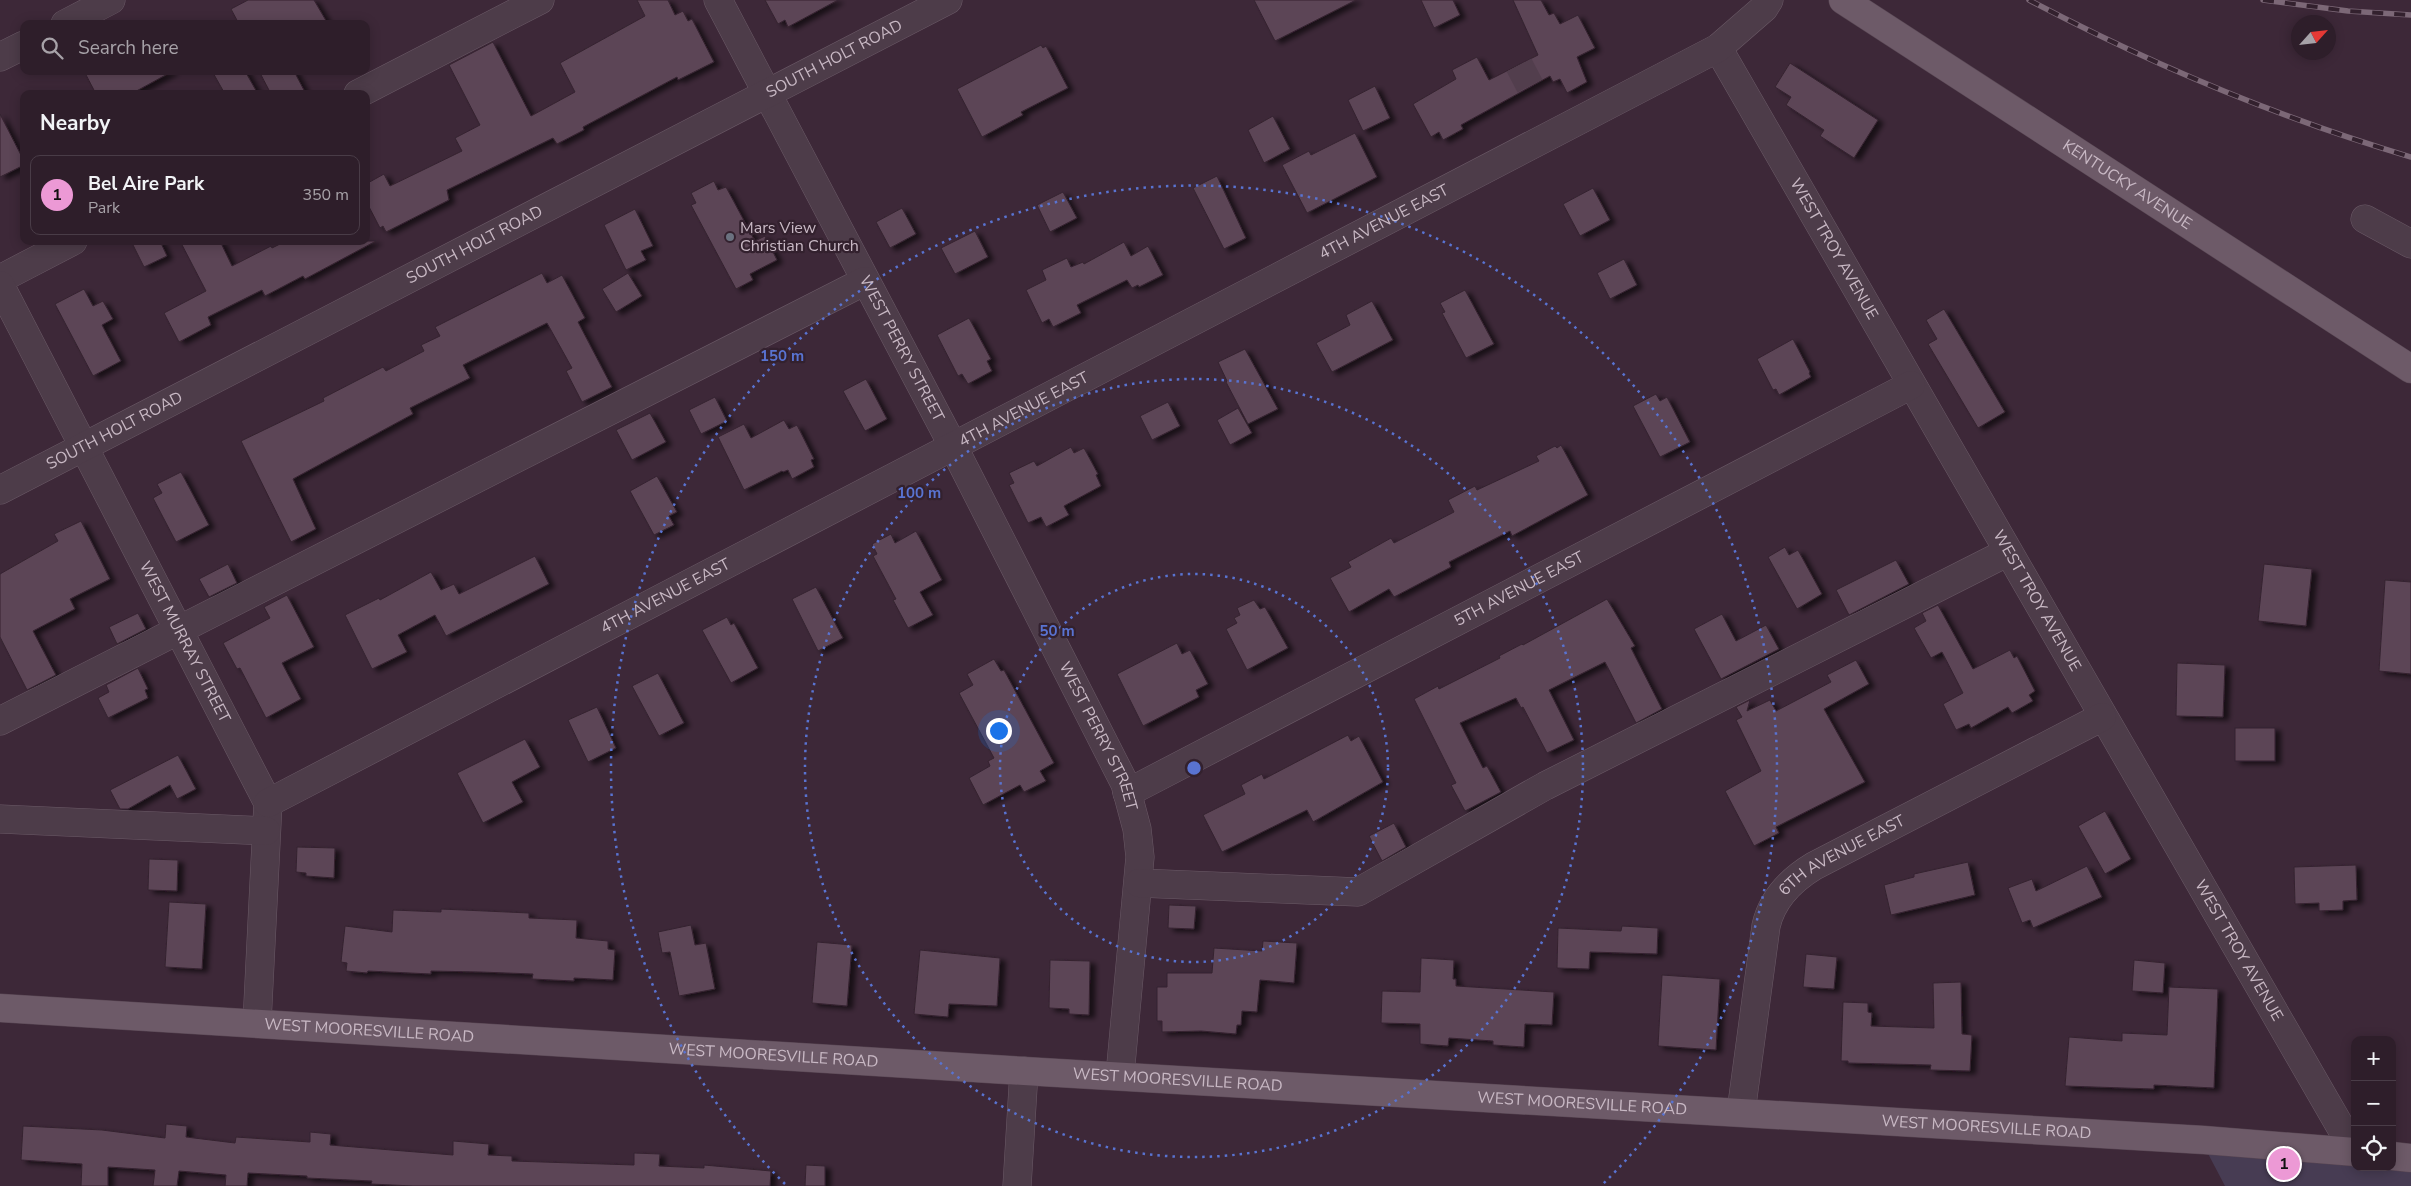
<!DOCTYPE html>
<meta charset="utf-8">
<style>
:root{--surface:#2e1e2a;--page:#362732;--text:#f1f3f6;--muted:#a7a2a8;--line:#493c47;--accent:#ec99d5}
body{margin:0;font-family:"Nunito Sans",sans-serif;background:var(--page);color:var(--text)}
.controls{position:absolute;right:15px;bottom:15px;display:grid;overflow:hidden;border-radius:10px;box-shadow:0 2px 12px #0003}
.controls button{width:45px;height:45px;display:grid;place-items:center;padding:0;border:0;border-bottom:1px solid var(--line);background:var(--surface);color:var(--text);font:25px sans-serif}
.compass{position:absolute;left:2291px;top:15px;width:45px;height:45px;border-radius:50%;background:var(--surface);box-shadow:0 2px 12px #0003;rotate:63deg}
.you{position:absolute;left:998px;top:730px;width:18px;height:18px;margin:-12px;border:4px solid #fff;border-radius:50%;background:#1a73e8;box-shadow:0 0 0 8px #1a73e833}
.badge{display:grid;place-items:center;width:32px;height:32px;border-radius:50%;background:var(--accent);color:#111;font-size:16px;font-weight:700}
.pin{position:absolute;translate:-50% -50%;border:2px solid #fff;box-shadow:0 1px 5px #0006}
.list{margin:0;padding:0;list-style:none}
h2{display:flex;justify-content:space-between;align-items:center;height:65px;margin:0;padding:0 20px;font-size:21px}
h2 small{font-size:16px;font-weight:400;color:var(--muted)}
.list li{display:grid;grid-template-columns:32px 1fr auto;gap:15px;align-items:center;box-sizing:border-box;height:80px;margin:0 10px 10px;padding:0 10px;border:1px solid var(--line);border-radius:10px}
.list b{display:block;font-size:19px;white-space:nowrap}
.list p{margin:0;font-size:16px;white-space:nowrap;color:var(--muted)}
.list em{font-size:16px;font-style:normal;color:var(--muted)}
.icon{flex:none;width:28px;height:28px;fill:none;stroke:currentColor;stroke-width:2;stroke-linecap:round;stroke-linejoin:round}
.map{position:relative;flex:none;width:2411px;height:1186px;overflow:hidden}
.search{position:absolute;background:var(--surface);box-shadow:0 2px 12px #0003;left:20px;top:20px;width:350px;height:55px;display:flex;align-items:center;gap:12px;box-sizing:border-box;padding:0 18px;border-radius:10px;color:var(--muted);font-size:19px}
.panel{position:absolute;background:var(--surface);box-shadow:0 2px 12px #0003;left:20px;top:90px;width:350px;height:155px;border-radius:10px}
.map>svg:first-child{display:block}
.green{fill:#473c53}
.building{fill:#5c4556;stroke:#352330;filter:url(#shadow)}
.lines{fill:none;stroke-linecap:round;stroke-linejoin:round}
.minor-tunnel{stroke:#523e4d;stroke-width:28;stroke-dasharray:28 14;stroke-linecap:butt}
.minor-casing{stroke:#6b5a67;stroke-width:29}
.major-casing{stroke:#574552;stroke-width:29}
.minor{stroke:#4d3c49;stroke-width:28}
.major{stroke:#6d5a68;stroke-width:28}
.rail-casing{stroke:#7c6877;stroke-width:5.5}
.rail{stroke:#33212e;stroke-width:4;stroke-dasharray:11;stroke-linecap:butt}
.ring{fill:none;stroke:#5973d1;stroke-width:2.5;stroke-dasharray:2.5 5}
.worship-dot{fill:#6b7280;stroke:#33212e;stroke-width:2}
.labels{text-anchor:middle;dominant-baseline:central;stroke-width:4.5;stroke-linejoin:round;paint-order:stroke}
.street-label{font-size:16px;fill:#c8b8c4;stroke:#33212e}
.poi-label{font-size:16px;fill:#c8b8c4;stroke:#33212e;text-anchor:start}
.centre{fill:#5973d1;stroke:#33212e;stroke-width:2.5}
.ring-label{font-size:15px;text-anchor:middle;font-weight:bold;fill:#5973d1;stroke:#33212e;stroke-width:4.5;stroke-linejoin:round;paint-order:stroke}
</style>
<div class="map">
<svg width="2411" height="1186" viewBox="0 0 2411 1186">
<defs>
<filter id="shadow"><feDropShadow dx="5.5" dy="3" stdDeviation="2.5" flood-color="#0009"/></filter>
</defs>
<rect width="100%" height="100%" fill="#3d2838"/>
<polygon class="green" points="2204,1146 2355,1162 2355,1167 2411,1169 2411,1186 2225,1186"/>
<g class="building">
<polygon points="248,0 314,0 328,24 239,24 231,9"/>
<polygon points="637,0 668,0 675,15 683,11 688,21 692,19 714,62 678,80 677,77 583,127 584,130 557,144 553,138 447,190 449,200 386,232 383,226 380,228 366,201 366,184 384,174 390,186 462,151 455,138 480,125 449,65 493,42 531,116 575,92 560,63 645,16"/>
<polygon points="765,0 838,0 788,27 785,20 778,24"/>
<polygon points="1254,0 1356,0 1275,41"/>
<polygon points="1421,0 1453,0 1460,15 1434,28"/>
<polygon points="1513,0 1541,0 1549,15 1554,13 1560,24 1578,15 1595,48 1577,57 1587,82 1567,93 1560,79 1553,82 1550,76 1461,125 1463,129 1443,140 1439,132 1431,137 1413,104 1456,79 1452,70 1477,57 1489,80 1538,55"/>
<polygon points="1041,45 1043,48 1046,46 1068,88 1021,112 1023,115 982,137 957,89"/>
<polygon points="1790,63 1878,120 1854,158 1820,136 1824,130 1786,105 1791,97 1775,87"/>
<polygon points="84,71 173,71 131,94 96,94"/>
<polygon points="212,71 245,71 258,94 225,94"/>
<polygon points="259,71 294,71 306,94 271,94"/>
<polygon points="1375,86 1390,118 1363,131 1348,100"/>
<polygon points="0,114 24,161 24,165 0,177"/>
<polygon points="1273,116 1290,149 1264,163 1248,130"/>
<polygon points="1355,133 1377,177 1307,213 1282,165 1309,151 1311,155"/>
<polygon points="1217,176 1246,238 1224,249 1193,188"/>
<polygon points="714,181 718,190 726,187 755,241 765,236 777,260 750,274 753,280 736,289 691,205 696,203 691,193"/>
<polygon points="1593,188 1610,220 1580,236 1563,204"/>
<polygon points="1063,192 1077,218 1050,232 1037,205"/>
<polygon points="902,208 916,234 890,248 876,222"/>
<polygon points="635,209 653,246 641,251 646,260 626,270 604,225"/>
<polygon points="975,231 988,257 955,274 941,248"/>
<polygon points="131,241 160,241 167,256 144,267"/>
<polygon points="180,241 220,241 232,266 271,246 272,248 286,241 376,241 305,279 303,276 265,296 262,290 208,317 211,325 179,342 164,313 206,291"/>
<polygon points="1124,242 1131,256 1148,246 1163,275 1139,287 1138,285 1132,288 1127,280 1077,305 1081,313 1053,327 1049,319 1042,323 1026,290 1046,280 1042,270 1067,258 1071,267 1083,262 1084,264"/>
<polygon points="1624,259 1637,285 1610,299 1597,273"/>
<polygon points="542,273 547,283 562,275 585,318 578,322 612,387 582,402 566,371 572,368 547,323 463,365 470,378 410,408 413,414 293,479 316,529 291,542 241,441 324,401 323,398 383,367 386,371 424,351 421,345 440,336 435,327"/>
<polygon points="628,273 642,296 616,312 602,289"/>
<polygon points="84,289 93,306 103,301 113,319 102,325 121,361 93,376 55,304"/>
<polygon points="1465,290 1494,344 1466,358 1442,313 1445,312 1440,303"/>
<polygon points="1372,301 1393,340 1332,372 1316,343 1350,325 1346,315"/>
<polygon points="1944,309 2005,412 1978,428 1928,344 1937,339 1926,320"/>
<polygon points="969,318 991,359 987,361 992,371 968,384 962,374 958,376 937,335"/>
<polygon points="1793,339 1810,372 1809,373 1811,377 1779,395 1776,389 1773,390 1757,359"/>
<polygon points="1245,349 1278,409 1248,424 1226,382 1227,381 1218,362"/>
<polygon points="866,379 887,419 865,431 843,391"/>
<polygon points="1656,394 1660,401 1667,397 1690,442 1660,457 1633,406"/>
<polygon points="715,397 727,421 701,434 689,410"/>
<polygon points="1168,402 1180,426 1152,440 1140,416"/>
<polygon points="1238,408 1252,433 1230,445 1217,420"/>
<polygon points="650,413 666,442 632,460 616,430"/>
<polygon points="784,420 789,429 797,425 814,459 811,460 814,467 792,479 788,470 783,472 782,471 744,490 718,437 744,424 751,438"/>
<polygon points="1561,445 1588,495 1512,536 1510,531 1449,562 1451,567 1394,597 1389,589 1349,612 1330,578 1351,567 1348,562 1391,538 1394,543 1454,512 1448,500 1475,486 1477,490 1539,461 1536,456 1555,446 1557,448"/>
<polygon points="1071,447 1074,453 1084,448 1098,474 1096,475 1101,486 1064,506 1069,515 1046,527 1041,517 1028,523 1009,485 1014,483 1009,473 1034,461 1037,466"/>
<polygon points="181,472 209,525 176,542 153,498 162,493 157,484"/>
<polygon points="657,476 677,512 669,516 674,525 654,535 630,491"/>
<polygon points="81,521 110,579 70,599 75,609 33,631 56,675 27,690 0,637 0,574 58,541 54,534"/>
<polygon points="916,531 942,580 920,592 933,615 908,628 893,600 896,599 873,556 877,554 872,544 891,534 895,543"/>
<polygon points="1785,547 1789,555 1798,550 1822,594 1797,609 1768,557"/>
<polygon points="535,556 549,584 446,636 435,615 398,635 407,652 372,669 345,615 379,598 380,600 431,572 441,590 454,584 459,594"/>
<polygon points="1896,560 1909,584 1849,615 1836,590"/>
<polygon points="228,564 237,583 209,597 199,579"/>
<polygon points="2264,564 2312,569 2306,626 2258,621"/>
<polygon points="2385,580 2411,582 2411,674 2379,671"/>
<polygon points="816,587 843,638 818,651 792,599"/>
<polygon points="287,595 314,647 282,663 301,699 266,718 240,668 237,669 223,643 270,618 264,607"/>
<polygon points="1607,599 1635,646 1631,648 1662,709 1636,723 1605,662 1549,690 1574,740 1547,753 1523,707 1521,708 1516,698 1460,723 1483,768 1487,766 1501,792 1465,811 1451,785 1456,783 1414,699 1438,686 1439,689 1500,658 1499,656 1522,644 1523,645"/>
<polygon points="1254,600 1260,609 1265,607 1288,648 1247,670 1226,629 1237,623 1234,618 1240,615 1237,608"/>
<polygon points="1938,605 1973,669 2010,650 2014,658 2017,656 2035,691 2029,695 2033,701 2012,713 2008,707 1971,728 1969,724 1956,730 1943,704 1963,693 1942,652 1931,658 1914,628 1926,621 1922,613"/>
<polygon points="138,613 146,629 117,644 109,627"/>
<polygon points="1722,614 1736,641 1766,625 1779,649 1721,679 1694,629"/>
<polygon points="727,617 731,625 734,623 758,668 731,683 702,630"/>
<polygon points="1177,643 1182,654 1190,650 1208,684 1196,690 1199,697 1143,726 1117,674"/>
<polygon points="994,659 1001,671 1004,670 1054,763 1040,771 1046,781 1024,792 1020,785 983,805 969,778 990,766 988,761 994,758 959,693 973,685 967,674"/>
<polygon points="1856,660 1869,684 1824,709 1865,782 1776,827 1779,833 1754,846 1725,791 1761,771 1736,720 1742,717 1736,707 1750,700 1747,711 1770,700 1776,711 1831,682 1827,675"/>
<polygon points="2177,663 2225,665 2223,717 2176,716"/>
<polygon points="138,668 148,689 145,690 148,698 108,718 98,698 109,692 106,685"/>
<polygon points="658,673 684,723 659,736 632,686"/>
<polygon points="597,707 616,748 588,762 568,720"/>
<rect x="2235" y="728" width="40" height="33"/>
<polygon points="1348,735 1351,741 1359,736 1383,782 1313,822 1307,810 1222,852 1203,815 1245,794 1241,785 1262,774 1264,779"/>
<polygon points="525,739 540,767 512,782 523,802 483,823 457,773"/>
<polygon points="178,755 196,789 177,799 170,785 128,809 120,809 110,790"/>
<polygon points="2105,811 2131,859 2105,874 2078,826"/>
<polygon points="1394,823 1406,847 1382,861 1369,836"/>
<polygon points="297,847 335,848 334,878 306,876 306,873 296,872"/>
<polygon points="149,859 178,860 177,891 148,890"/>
<polygon points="1968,862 1975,895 1891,915 1884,885 1914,877 1914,874"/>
<polygon points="2356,865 2357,900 2343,901 2343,910 2319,911 2319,903 2295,904 2294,867"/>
<polygon points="2087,866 2102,897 2033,928 2030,920 2022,923 2008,888 2032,879 2036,891"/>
<polygon points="169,902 206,904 202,969 165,967"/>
<polygon points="1169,905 1196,906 1194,929 1168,928"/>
<polygon points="441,909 529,913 529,918 577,920 576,938 608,941 608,949 615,950 613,980 574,978 574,981 532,979 533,974 480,972 431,971 431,974 368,971 367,973 346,971 347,963 341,962 345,926 392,932 393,910 441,912"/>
<polygon points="691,925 695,945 706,943 715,989 679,996 670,952 662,953 658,932"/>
<polygon points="1622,926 1658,928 1657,954 1590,952 1589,969 1557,968 1558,928 1621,931"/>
<polygon points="1263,941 1297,943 1294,983 1260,980 1257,1012 1242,1011 1241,1025 1237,1025 1236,1034 1201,1031 1162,1032 1162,1021 1157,1021 1157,987 1167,987 1167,973 1212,973 1214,948 1262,951"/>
<polygon points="817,942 852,945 847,1006 812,1003"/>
<polygon points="920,950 1000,958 997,1006 949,1004 948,1017 914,1014"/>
<polygon points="1806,954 1837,957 1834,989 1803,987"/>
<polygon points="1421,958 1454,960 1453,979 1456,979 1456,986 1554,992 1552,1025 1525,1024 1524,1047 1493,1045 1493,1041 1449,1038 1448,1046 1420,1044 1420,1024 1381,1023 1382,991 1420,992"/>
<polygon points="1050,960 1090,961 1089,1015 1069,1014 1069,1009 1049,1008"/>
<polygon points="2134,960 2165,963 2163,993 2132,991"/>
<polygon points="1662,975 1720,979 1716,1050 1658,1046"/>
<polygon points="1961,982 1962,1034 1972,1035 1970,1071 1930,1070 1931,1065 1848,1063 1848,1061 1841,1061 1843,1002 1868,1003 1868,1012 1872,1013 1871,1026 1934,1028 1933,983"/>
<polygon points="2169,987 2218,989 2214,1088 2154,1085 2154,1089 2065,1086 2069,1037 2122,1041 2122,1033 2167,1035"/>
<polygon points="166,1124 187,1126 186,1137 235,1143 236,1137 310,1142 310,1132 331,1134 330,1145 453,1155 453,1141 489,1144 488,1155 512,1156 512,1161 634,1165 634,1153 660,1154 659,1166 704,1168 704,1165 771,1171 770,1186 413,1186 371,1184 372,1181 307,1178 307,1176 248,1173 247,1186 225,1186 226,1175 179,1171 177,1186 153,1186 155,1170 108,1167 108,1186 81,1186 82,1164 21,1160 23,1126 102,1130 165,1138"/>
<polygon points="806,1165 825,1166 825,1186 805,1186"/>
</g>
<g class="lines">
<polyline class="minor-tunnel" points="1519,65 1530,86"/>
<defs>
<g id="minor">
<path id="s1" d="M718 0 953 446 1125 784 1137 829 1140 857 1120 1075"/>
<polyline points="65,24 111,0"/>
<path id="s2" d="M1718 48 2355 1152"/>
<polyline points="0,57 24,45"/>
<polyline points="358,94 540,0"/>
<polyline points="2365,219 2411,244"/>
<polyline points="0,279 73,241"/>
<path id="s3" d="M0 285 268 803 257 1023"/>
<path id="s4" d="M0 490 948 0"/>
<polyline points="0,721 865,281"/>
<path id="s5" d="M1127 793 1911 385"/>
<path id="s6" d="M268 803 1718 48 1764 8 1769 0"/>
<polyline points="0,819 266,831"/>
<polyline points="1139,883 1358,892 1545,786 2008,552"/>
<path id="s7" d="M1741 1112 1766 926C1772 899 1791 880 1814 866L2102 717"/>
<polyline points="1017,1186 1024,1071"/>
</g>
<g id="major">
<path id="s8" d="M1843 0 2411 369"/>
<path id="s9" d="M0 1008 1024 1071 2204 1140 2355 1152"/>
<polyline points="2392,1156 2411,1158"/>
</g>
</defs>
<use href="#minor" class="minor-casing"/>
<use href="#major" class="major-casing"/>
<use href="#minor" class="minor"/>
<use href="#major" class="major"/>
<defs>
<g id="rail">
<path d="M2029 0C2151 64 2279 118 2411 157"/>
<polyline points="2263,0 2348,11 2411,15"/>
</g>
</defs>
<use href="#rail" class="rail-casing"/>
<use href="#rail" class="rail"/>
</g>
<g class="ring">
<circle cx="1194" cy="768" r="194"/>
<circle cx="1194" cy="768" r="389"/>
<path d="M785 1184A583 583 0 1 1 1603 1184"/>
</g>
<circle class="worship-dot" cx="730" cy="237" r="5"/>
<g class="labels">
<g class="street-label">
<text stroke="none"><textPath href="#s4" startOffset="939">SOUTH HOLT ROAD</textPath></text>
<text stroke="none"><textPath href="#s8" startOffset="339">KENTUCKY AVENUE</textPath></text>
<text stroke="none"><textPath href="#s6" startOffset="1258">4TH AVENUE EAST</textPath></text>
<text stroke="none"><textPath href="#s4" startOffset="534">SOUTH HOLT ROAD</textPath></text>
<text stroke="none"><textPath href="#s2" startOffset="232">WEST TROY AVENUE</textPath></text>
<text stroke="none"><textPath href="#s1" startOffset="394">WEST PERRY STREET</textPath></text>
<text stroke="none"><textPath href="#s6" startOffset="852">4TH AVENUE EAST</textPath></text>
<text stroke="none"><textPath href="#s4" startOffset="129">SOUTH HOLT ROAD</textPath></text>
<text stroke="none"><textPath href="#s5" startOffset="442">5TH AVENUE EAST</textPath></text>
<text stroke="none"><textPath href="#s6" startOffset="448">4TH AVENUE EAST</textPath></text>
<text stroke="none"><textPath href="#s2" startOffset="638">WEST TROY AVENUE</textPath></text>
<text stroke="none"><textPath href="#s3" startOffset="402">WEST MURRAY STREET</textPath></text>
<text stroke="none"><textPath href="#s1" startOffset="829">WEST PERRY STREET</textPath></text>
<text stroke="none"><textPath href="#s7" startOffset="296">6TH AVENUE EAST</textPath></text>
<text stroke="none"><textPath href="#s2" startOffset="1042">WEST TROY AVENUE</textPath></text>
<text stroke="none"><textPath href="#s9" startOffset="370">WEST MOORESVILLE ROAD</textPath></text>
<text stroke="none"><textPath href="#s9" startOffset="775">WEST MOORESVILLE ROAD</textPath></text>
<text stroke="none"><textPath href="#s9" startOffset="1180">WEST MOORESVILLE ROAD</textPath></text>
<text stroke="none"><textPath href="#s9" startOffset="1585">WEST MOORESVILLE ROAD</textPath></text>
<text stroke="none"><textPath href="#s9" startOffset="1990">WEST MOORESVILLE ROAD</textPath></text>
</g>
<g class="poi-label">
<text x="740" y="228">Mars View<tspan x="740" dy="18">Christian Church</tspan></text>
</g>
</g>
<circle cx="1194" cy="768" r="8" class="centre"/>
<g class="ring-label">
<text x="782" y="361">150 m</text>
<text x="919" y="498">100 m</text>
<text x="1057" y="636">50 m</text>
</g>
</svg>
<div class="controls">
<button>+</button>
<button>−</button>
<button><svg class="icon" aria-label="locate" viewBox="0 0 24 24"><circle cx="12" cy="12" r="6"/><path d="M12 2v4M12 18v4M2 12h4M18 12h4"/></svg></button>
</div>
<svg class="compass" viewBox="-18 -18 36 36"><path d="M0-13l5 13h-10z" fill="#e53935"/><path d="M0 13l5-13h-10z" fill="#a7a2a8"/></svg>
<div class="you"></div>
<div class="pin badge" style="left:2284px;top:1164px">1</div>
<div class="search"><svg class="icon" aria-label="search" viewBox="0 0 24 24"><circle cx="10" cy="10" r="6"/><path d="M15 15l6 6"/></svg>Search here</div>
<section class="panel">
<h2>Nearby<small></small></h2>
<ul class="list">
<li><span class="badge">1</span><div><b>Bel Aire Park</b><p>Park</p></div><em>350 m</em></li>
</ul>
</section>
</div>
